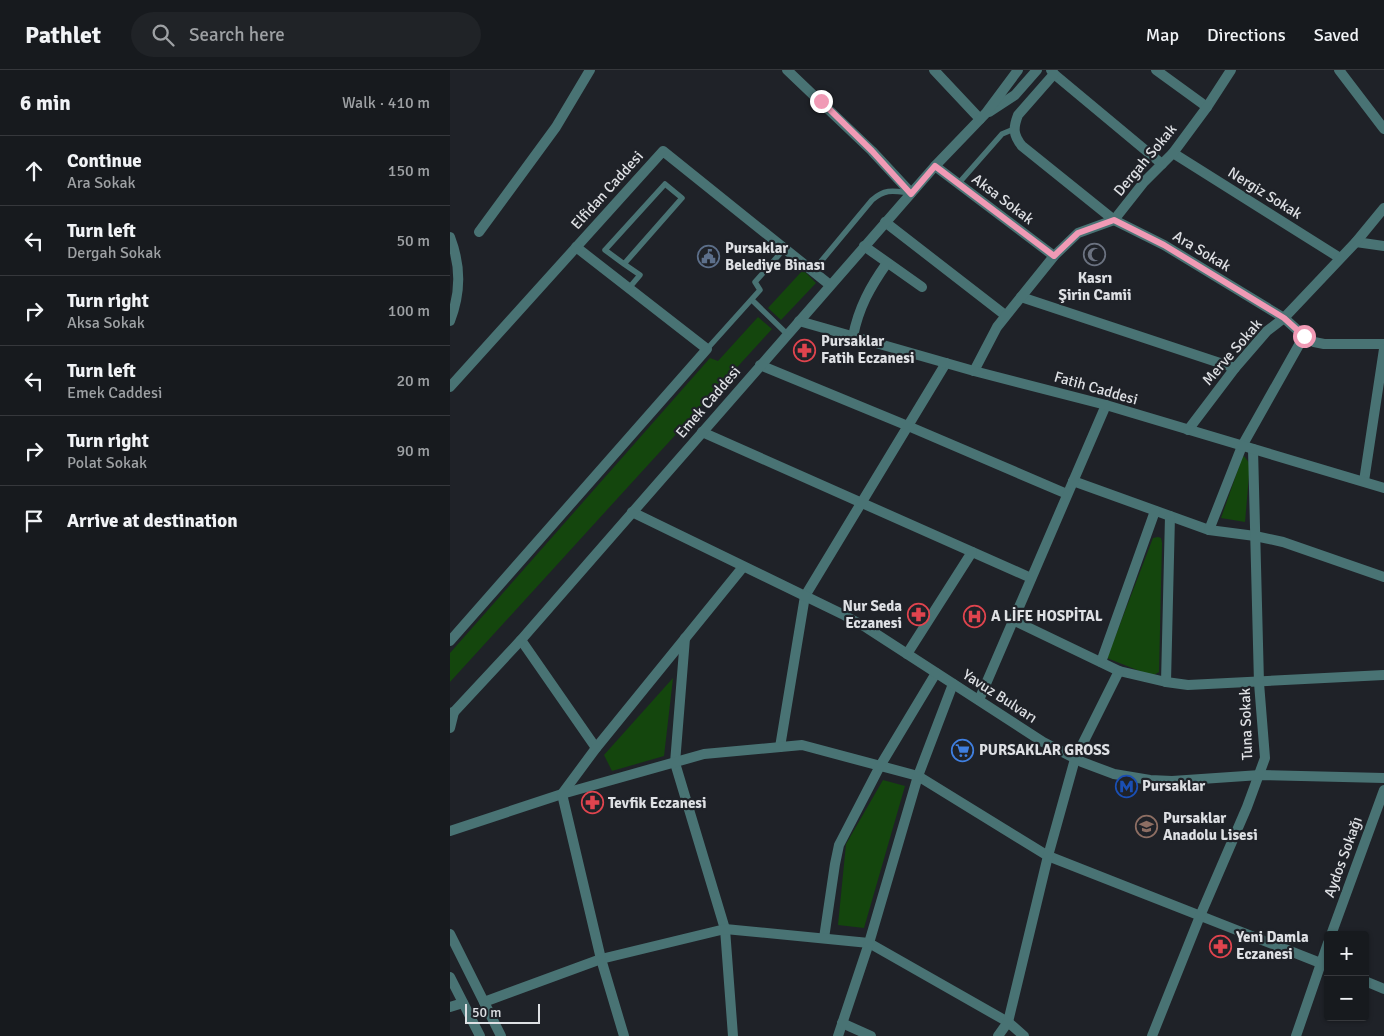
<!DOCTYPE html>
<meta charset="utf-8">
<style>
:root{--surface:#171a1e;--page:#202327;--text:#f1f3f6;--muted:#9ea1a4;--line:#36383c}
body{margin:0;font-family:Signika,sans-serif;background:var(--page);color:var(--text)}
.controls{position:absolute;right:15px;bottom:15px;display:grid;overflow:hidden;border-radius:5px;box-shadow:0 1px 4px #0004}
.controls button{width:45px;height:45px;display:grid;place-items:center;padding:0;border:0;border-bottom:1px solid var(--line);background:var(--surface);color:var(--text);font:25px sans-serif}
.scale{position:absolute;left:15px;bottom:12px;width:75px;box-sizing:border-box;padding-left:5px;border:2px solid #dee0e4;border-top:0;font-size:14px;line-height:18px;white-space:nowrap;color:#dee0e4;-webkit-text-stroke:4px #1f2228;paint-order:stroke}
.stop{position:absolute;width:15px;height:15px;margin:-11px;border:4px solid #f09ab5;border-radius:50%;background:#fff}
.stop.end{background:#f09ab5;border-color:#fff;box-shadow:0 1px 5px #0008}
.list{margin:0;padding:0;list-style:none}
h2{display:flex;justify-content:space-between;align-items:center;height:65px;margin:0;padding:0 20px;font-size:21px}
h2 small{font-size:16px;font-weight:400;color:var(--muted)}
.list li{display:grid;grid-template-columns:32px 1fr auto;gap:15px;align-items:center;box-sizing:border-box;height:70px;padding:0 20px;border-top:1px solid var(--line)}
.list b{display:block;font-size:19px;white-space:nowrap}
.list p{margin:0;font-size:16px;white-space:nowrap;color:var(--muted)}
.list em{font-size:16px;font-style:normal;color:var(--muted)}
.icon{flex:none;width:28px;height:28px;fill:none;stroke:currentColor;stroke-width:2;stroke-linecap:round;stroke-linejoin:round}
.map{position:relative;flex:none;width:934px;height:966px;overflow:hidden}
header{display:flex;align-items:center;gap:30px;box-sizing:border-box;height:70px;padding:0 25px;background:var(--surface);border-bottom:1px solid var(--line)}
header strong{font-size:24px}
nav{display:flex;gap:28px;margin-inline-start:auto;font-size:18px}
.search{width:350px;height:45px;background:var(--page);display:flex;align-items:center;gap:12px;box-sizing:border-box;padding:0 18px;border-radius:28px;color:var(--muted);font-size:19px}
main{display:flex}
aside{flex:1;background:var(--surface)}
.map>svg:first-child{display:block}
.park{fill:#14460d}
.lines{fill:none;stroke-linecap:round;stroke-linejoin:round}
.service{stroke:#497374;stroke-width:5.5}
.minor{stroke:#497374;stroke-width:10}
.tertiary{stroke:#497374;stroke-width:10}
.route{stroke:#f09ab5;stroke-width:6}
.labels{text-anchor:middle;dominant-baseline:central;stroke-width:4.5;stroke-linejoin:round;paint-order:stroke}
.street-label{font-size:15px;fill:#dee0e4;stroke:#1f2228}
.poi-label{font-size:15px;font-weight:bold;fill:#dee0e4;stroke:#1f2228;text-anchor:start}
</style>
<header>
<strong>Pathlet</strong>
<div class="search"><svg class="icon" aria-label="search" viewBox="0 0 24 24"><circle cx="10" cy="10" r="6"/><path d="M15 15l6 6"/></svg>Search here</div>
<nav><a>Map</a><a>Directions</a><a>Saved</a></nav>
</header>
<main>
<aside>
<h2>6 min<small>Walk · 410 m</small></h2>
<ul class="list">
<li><svg class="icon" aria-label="ahead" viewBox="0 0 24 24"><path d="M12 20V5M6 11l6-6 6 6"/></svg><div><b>Continue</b><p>Ara Sokak</p></div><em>150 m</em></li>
<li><svg class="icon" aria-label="left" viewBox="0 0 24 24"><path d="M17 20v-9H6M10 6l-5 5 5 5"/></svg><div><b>Turn left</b><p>Dergah Sokak</p></div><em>50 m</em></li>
<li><svg class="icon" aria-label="right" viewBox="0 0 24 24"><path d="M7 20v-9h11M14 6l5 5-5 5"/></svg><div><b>Turn right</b><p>Aksa Sokak</p></div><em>100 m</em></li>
<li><svg class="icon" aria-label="left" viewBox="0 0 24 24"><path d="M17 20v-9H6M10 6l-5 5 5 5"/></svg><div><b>Turn left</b><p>Emek Caddesi</p></div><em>20 m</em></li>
<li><svg class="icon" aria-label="right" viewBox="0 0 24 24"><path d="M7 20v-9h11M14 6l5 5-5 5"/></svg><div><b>Turn right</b><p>Polat Sokak</p></div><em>90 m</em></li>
<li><svg class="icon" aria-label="arrive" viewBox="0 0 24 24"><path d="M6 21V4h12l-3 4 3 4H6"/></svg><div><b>Arrive at destination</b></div></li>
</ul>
</aside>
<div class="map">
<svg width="934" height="966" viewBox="0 0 934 966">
<rect width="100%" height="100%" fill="#1f2228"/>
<g class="park">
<polygon points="353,200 366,213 331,250 318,238"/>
<polygon points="308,247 322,259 0,612 0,583 260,288 268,291"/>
<polygon points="794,386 800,394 795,452 771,448 792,388"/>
<polygon points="708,467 711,468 712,473 709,602 702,606 657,588 703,468"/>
<polygon points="223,608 214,686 162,701 154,685"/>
<polygon points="433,710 455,716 414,858 388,855 396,774"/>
</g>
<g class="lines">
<g class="service">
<polyline points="508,114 552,64 564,59"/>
<polyline points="174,194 155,180 215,114 232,128 174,194 190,205 179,218"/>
<path d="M363 201 422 130C436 118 444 121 461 123"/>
<polyline points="302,230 337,264"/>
<polyline points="257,279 310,220 305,212 335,178"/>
</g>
<g class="minor">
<polyline points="337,0 422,81 461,123"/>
<polyline points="484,0 530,49"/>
<polyline points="601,0 604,4 712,94"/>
<polyline points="706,0 757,37"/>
<polyline points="889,0 934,59"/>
<path d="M604 4 568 45C563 58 563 65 572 76L664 150 714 175 834 248 854 266 864 272 874 274H934"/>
<polyline points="723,83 890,188"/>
<polyline points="485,96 604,186"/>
<polyline points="435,152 555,245"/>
<polyline points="29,162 106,57 140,0"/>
<polyline points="906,172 934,176"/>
<polyline points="414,176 472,217"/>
<polyline points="571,227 785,298"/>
<path d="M403 266C409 237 420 217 437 193"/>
<polyline points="310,295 458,356 617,424"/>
<polyline points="524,301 547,257 604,186 628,163 664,150 694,112 723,83 757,37 781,0"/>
<polyline points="0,317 213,81 380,215"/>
<polyline points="738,360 785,298 817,261 834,248 906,172 934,138"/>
<polyline points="252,362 581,508"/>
<polyline points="623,411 759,460 805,466 833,472 934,507"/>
<polyline points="914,411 934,279"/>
<polyline points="759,460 792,376 854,266"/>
<polyline points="563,550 669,601 716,612 738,615 934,605"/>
<polyline points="235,568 225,693 275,859 283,966"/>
<polyline points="71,570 146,678"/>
<polyline points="0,571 257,279 126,177"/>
<polyline points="457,584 522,482"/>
<polyline points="651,592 705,441"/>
<polyline points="716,612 720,446"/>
<polyline points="529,630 656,335"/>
<polyline points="330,677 355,526 496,293"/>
<polyline points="0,761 112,724 254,684 352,675 468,706 598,786 878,896"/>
<polyline points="881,865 934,720"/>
<polyline points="374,868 385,794 389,775 430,696 486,603"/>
<polyline points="915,911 934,919"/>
<polyline points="34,932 151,889 275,859 419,873 558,952 574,966"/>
<polyline points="0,937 13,933"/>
<polyline points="392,953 421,966"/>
<polyline points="174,966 151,889 112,724 146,678 293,497"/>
<polyline points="388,966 419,873 468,706 503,614"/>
<polyline points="548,966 558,952 598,786 625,689 669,601"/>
<polyline points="702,966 750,846 797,737 815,688 809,613 803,379"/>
<polyline points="846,966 878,873"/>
</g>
<g class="tertiary">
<polyline points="539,42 565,25 587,0"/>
<path d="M0 167C11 196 11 222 0 251"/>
<polyline points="349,251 524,301 656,335 934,418"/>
<polyline points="182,442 392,544 417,558 593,672 632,692 664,704 700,710 722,711 810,705 934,708"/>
<polyline points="4,642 71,570 485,96 536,43 568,0"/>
<polyline points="0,643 4,642 0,658"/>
<polyline points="0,864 51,966"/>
<polyline points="0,907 30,966"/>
</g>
</g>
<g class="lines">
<polyline class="route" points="371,31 422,81 461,124 485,96 604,186 628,163 664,150 714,175 834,248 854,266"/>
</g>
<defs>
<symbol id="mosque-ring" viewBox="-11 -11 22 22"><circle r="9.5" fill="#1f2228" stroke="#6b7280" stroke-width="1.5"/><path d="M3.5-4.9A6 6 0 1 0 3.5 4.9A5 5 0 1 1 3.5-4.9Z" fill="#6b7280"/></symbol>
<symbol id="civic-ring" viewBox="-11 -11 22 22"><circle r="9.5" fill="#1f2228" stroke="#5c6f8a" stroke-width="1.5"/><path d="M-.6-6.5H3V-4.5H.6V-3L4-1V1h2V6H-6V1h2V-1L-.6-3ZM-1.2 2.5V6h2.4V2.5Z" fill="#5c6f8a"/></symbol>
<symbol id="pharmacy-ring" viewBox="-11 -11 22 22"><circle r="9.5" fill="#1f2228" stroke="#e0444e" stroke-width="1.5"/><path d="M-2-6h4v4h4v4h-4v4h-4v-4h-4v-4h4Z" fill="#e0444e"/></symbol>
<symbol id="hospital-ring" viewBox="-11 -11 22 22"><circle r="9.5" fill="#1f2228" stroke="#e0444e" stroke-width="1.5"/><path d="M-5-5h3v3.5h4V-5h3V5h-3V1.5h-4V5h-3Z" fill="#e0444e"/></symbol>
<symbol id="supermarket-ring" viewBox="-11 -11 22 22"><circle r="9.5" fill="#1f2228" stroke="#3f7fe0" stroke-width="1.5"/><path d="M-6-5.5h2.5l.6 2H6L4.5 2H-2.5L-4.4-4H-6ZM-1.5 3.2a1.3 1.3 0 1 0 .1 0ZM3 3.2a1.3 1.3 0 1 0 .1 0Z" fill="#3f7fe0"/></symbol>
<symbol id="metro-ring" viewBox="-11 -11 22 22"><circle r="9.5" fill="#1f2228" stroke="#1a4fb4" stroke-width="1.5"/><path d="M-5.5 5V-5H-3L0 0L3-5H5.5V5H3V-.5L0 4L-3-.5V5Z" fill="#1a4fb4"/></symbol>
<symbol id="school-ring" viewBox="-11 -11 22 22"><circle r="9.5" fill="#1f2228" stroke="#8d6e63" stroke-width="1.5"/><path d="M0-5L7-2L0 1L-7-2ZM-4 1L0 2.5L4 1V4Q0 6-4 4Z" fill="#8d6e63"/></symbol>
</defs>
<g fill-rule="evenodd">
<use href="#mosque-ring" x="632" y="172" width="25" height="25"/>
<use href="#civic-ring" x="246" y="174" width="25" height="25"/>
<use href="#pharmacy-ring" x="342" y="268" width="25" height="25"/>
<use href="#pharmacy-ring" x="456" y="532" width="25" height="25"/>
<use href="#hospital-ring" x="512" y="534" width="25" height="25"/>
<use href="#supermarket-ring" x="500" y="668" width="25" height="25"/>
<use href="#metro-ring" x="664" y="704" width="25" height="25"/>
<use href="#pharmacy-ring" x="130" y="720" width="25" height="25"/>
<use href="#school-ring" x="684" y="744" width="25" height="25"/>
<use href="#pharmacy-ring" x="758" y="864" width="25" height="25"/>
</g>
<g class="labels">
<g class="street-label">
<text transform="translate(695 90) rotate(-50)">Dergah Sokak</text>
<text transform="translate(157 120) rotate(-48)">Elfidan Caddesi</text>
<text transform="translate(815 123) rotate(32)">Nergiz Sokak</text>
<text transform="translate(553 129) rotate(37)">Aksa Sokak</text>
<text transform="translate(752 181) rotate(31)">Ara Sokak</text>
<text transform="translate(782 282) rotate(-49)">Merve Sokak</text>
<text transform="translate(646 318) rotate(16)">Fatih Caddesi</text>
<text transform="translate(258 332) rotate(-49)">Emek Caddesi</text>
<text transform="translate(550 626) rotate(33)">Yavuz Bulvarı</text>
<text transform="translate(796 654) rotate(-92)">Tuna Sokak</text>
<text transform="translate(893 787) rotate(-70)">Aydos Sokağı</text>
</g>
<g class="poi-label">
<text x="275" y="178">Pursaklar<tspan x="275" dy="17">Belediye Binası</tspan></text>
<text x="645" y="208" text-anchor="middle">Kasrı<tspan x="645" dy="17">Şirin Camii</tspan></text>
<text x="371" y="271">Pursaklar<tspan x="371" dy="17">Fatih Eczanesi</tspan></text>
<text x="452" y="536" text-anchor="end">Nur Seda<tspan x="452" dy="17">Eczanesi</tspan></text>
<text x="541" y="546">A LİFE HOSPİTAL</text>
<text x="529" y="680">PURSAKLAR GROSS</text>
<text x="692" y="716">Pursaklar</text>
<text x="158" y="733">Tevfik Eczanesi</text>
<text x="713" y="748">Pursaklar<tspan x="713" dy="17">Anadolu Lisesi</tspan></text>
<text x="786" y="867">Yeni Damla<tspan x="786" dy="17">Eczanesi</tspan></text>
</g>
</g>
</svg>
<div class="controls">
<button>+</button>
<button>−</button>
</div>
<div class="scale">50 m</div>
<div class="stop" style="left:854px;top:266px"></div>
<div class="stop end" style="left:371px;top:31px"></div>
</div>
</main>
